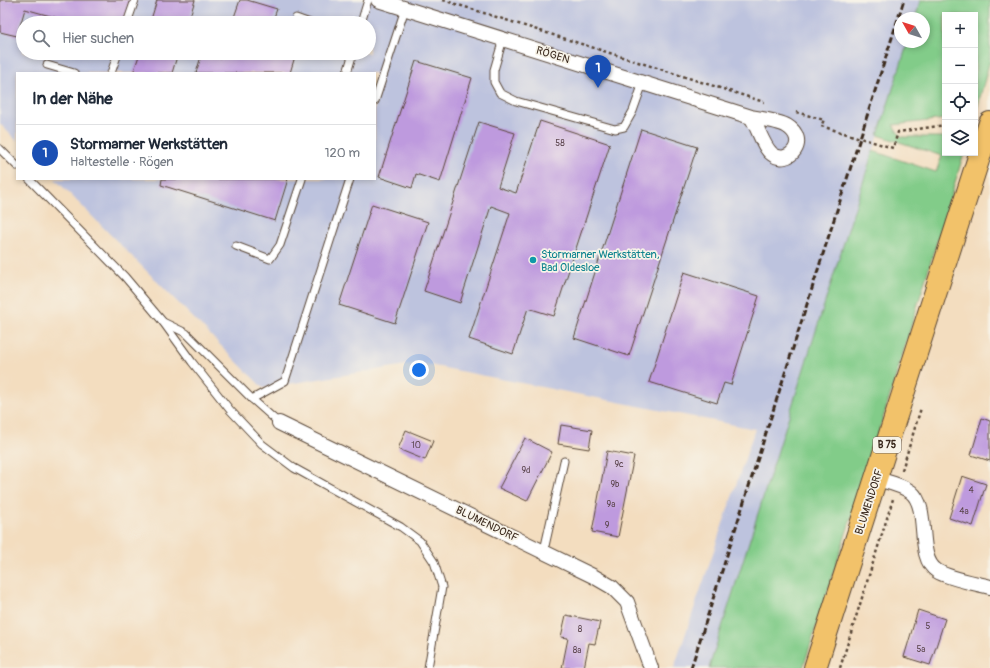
<!DOCTYPE html>
<html lang="de">
<meta charset="utf-8">
<style>
:root{--surface:#fff;--page:#f6f6f7;--text:#1f2937;--muted:#747a83;--line:#e0e1e3;--accent:#1a73e8}
body{margin:0;font-family:Pangolin,sans-serif;background:var(--page);color:var(--text)}
.controls{position:absolute;right:12px;top:12px;display:grid;overflow:hidden;border-radius:0px;box-shadow:0 2px 6px #0003}
.controls button{width:36px;height:36px;display:grid;place-items:center;padding:0;border:0;border-bottom:1px solid var(--line);background:var(--surface);color:var(--text);font:20px sans-serif}
.compass{position:absolute;left:894px;top:12px;width:36px;height:36px;border-radius:50%;background:var(--surface);box-shadow:0 2px 6px #0003;rotate:309deg}
.you{position:absolute;left:419px;top:370px;width:14px;height:14px;margin:-10px;border:3px solid #fff;border-radius:50%;background:#1a73e8;box-shadow:0 0 0 6px #1a73e833}
.badge{display:grid;place-items:center;width:26px;height:26px;border-radius:50%;background:var(--accent);color:#fff;font-size:13px;font-weight:700}
.pin{position:absolute;translate:-50% -33px;filter:drop-shadow(0 1px 2px #0008)}
.pin::after{content:'';position:absolute;top:21px;width:14px;height:12px;background:inherit;clip-path:polygon(0 0,100% 0,50% 100%)}
.list{margin:0;padding:0;list-style:none}
h2{display:flex;justify-content:space-between;align-items:center;height:52px;margin:0;padding:0 16px;font-size:17px}
h2 small{font-size:13px;font-weight:400;color:var(--muted)}
.list li{display:grid;grid-template-columns:26px 1fr auto;gap:12px;align-items:center;box-sizing:border-box;height:56px;padding:0 16px;border-top:1px solid var(--line)}
.list b{display:block;font-size:15px;white-space:nowrap}
.list p{margin:0;font-size:13px;white-space:nowrap;color:var(--muted)}
.list em{font-size:13px;font-style:normal;color:var(--muted)}
.icon{flex:none;width:22px;height:22px;fill:none;stroke:currentColor;stroke-width:2;stroke-linecap:round;stroke-linejoin:round}
.map{position:relative;flex:none;width:990px;height:668px;overflow:hidden}
.search{position:absolute;background:var(--surface);box-shadow:0 2px 6px #0003;left:16px;top:16px;width:360px;height:44px;display:flex;align-items:center;gap:10px;box-sizing:border-box;padding:0 14px;border-radius:22px;color:var(--muted);font-size:15px}
.panel{position:absolute;background:var(--surface);box-shadow:0 2px 6px #0003;left:16px;top:72px;width:360px;height:108px;border-radius:0px}
.map>svg:first-child{display:block}
.industrial{fill:#bdc3de;fill-rule:evenodd}
.green{fill:#82cc89;stroke:#5e7b54}
.building{fill:#be9ade}
.lines{fill:none;stroke-linecap:round;stroke-linejoin:round}
.lane-casing{stroke:#574536;stroke-width:9}
.street-casing{stroke:#574536;stroke-width:16}
.primary-casing{stroke:#574536;stroke-width:24}
.path{stroke:#574536;stroke-width:2.5;stroke-dasharray:3 3;stroke-linecap:butt}
.lane{stroke:#fff;stroke-width:7}
.street{stroke:#fff;stroke-width:14}
.primary{stroke:#f2c26a;stroke-width:22}
.rail{stroke:#3b2a1e;stroke-width:3;stroke-dasharray:6 3;stroke-linecap:butt}
.culture-dot{fill:#0f9aa8;stroke:#f7f3e8;stroke-width:1.5}
.labels{text-anchor:middle;dominant-baseline:central;stroke-width:3.5;stroke-linejoin:round;paint-order:stroke}
.number-label{font-size:9px;fill:#5c464e}
.shield{fill:#f7f3e8;stroke:#73665b;stroke-width:1}
.shield-label{font-size:10px;font-weight:bold;fill:#3b2a1e}
.street-label{font-size:11px;fill:#3b2a1e;stroke:#f7f3e8}
.culture-label{font-size:11px;fill:#0d838f;stroke:#f7f3e8;text-anchor:start}
</style>
<div class="map">
<svg width="990" height="668" viewBox="0 0 990 668">
<rect width="100%" height="100%" fill="#f7f3e8"/>
<filter id="ink" filterUnits="userSpaceOnUse"><feTurbulence type="fractalNoise" baseFrequency=".025" numOctaves="2"/><feDisplacementMap in="SourceGraphic" scale="8" xChannelSelector="R" yChannelSelector="G"/><feConvolveMatrix kernelMatrix="1 2 1 2 8 2 1 2 1" color-interpolation-filters="sRGB"/></filter>
<filter id="wash" filterUnits="userSpaceOnUse"><feTurbulence type="fractalNoise" baseFrequency=".012" numOctaves="4" result="noise"/><feDisplacementMap in="SourceGraphic" scale="16" xChannelSelector="R" yChannelSelector="G"/><feGaussianBlur stdDeviation="0.9" result="paint"/><feColorMatrix in="noise" values="0 0 0 0 0 0 0 0 0 0 0 0 0 0 0 0 0 1.4 0 .05"/><feComposite in="paint" operator="in"/></filter>
<g filter="url(#wash)">
<rect width="100%" height="100%" fill="#f3ddbf"/>
<path class="industrial" d="M0 0H921L915 18H900V42H908L709 668H674L755 429 419 363 263 388 55 179H375V73H17V141L0 124ZM23 23H369V53H23Z"/>
<polygon class="green" points="921,0 990,0 990,60 975,116 975,15 945,15 945,119 893,125 901,137 945,137 945,153 964,153 885,412 803,668 709,668 873,151 936,172 942,156 878,135 908,42 924,42 924,18 915,18"/>
<g id="blocks">
<g class="building">
<polygon points="0,0 131,0 124,23 76,23 25,9 17,36 0,32"/>
<polygon points="157,0 195,0 188,23 150,23"/>
<polygon points="240,0 247,0 277,9 272,23 232,23"/>
<polygon points="140,53 178,53 172,73 133,73"/>
<polygon points="202,53 221,59 223,53 296,53 290,73 196,73"/>
<polygon points="416,61 472,78 440,182 416,174 412,188 379,177"/>
<polygon points="540,121 610,144 554,316 528,308 513,354 469,339 510,213 491,206 460,303 424,291 479,122 515,133 498,187 516,193"/>
<polygon points="641,129 697,147 629,356 574,338"/>
<polygon points="162,179 288,179 275,221 161,185"/>
<polygon points="372,204 428,222 395,323 339,305"/>
<polygon points="684,272 759,296 731,385 724,383 717,403 649,382"/>
<polygon points="982,418 990,421 990,461 971,455"/>
<polygon points="561,425 592,430 589,449 558,444"/>
<polygon points="406,430 433,441 425,460 398,449"/>
<polygon points="525,438 552,452 527,501 499,488"/>
<polygon points="607,451 634,456 618,537 592,532"/>
<polygon points="962,476 986,484 973,526 949,518"/>
<polygon points="918,610 945,619 930,665 904,657"/>
<polygon points="566,615 600,622 595,644 589,643 584,668 562,668 568,638 561,637"/>
</g>
</g>
</g>
<g filter="url(#ink)">
<use href="#blocks" fill-opacity="0" stroke="#574536" stroke-width="1"/>
<g class="lines">
<defs>
<g id="lane">
<polyline points="296,18 310,23"/>
<polyline points="127,23 135,0"/>
<polyline points="361,23 368,0"/>
<polyline points="503,39 494,70 494,82 500,93 516,101 615,129 624,127 633,111 643,83"/>
<polyline points="47,65 74,73"/>
<polyline points="111,73 118,53"/>
<polyline points="347,73 353,53"/>
<polyline points="375,101 405,9"/>
<polyline points="0,149 17,166"/>
<polyline points="29,179 125,277 163,322 186,333 252,399 279,423"/>
<polyline points="236,246 270,259 280,245 302,179"/>
<polyline points="163,322 192,362 230,410 262,444 294,468 401,527 420,541 434,562 442,587 428,668"/>
<polyline points="252,399 285,381 350,179"/>
<polyline points="545,553 545,546 564,461"/>
</g>
<g id="street">
<path d="M378 0 751 117C761 119 779 121 787 126 810 140 789 167 772 154 763 147 758 127 751 117"/>
<polyline points="279,423 593,576 612,587 627,602 651,668"/>
<path d="M877 479C887 482 902 485 911 492 931 508 915 557 937 571 950 579 975 583 990 587"/>
</g>
<polyline id="primary" points="815,668 990,123"/>
</defs>
<use href="#lane" class="lane-casing"/>
<use href="#street" class="street-casing"/>
<use href="#primary" class="primary-casing"/>
<g class="path">
<polyline points="443,0 764,102"/>
<polyline points="796,112 824,120 821,126 893,148 898,132 945,125"/>
<polyline points="902,470 921,408"/>
<polyline points="840,668 893,499"/>
</g>
<use href="#lane" class="lane"/>
<use href="#street" class="street"/>
<use href="#primary" class="primary"/>
<polyline class="rail" points="691,668 904,0"/>
</g>
</g>
<circle class="culture-dot" cx="533" cy="260" r="4"/>
<g class="labels">
<g class="number-label">
<text x="560" y="143">58</text>
<text x="416" y="445">10</text>
<text x="619" y="464">9c</text>
<text x="526" y="470">9d</text>
<text x="615" y="484">9b</text>
<text x="971" y="490">4</text>
<text x="611" y="504">9a</text>
<text x="964" y="511">4a</text>
<text x="607" y="525">9</text>
<text x="928" y="626">5</text>
<text x="580" y="629">8</text>
<text x="921" y="649">5a</text>
<text x="577" y="650">8a</text>
</g>
<rect class="shield" x="873" y="437" width="28" height="16" rx="3"/>
<g class="shield-label">
<text x="887" y="445">B 75</text>
</g>
<g class="street-label">
<text transform="translate(553 55) rotate(17)">RÖGEN</text>
<text transform="translate(869 502) rotate(-72)">BLUMENDORF</text>
<text transform="translate(487 524) rotate(26)">BLUMENDORF</text>
</g>
<g class="culture-label">
<text x="541" y="254">Stormarner Werkstätten,<tspan x="541" dy="13">Bad Oldesloe</tspan></text>
</g>
</g>
</svg>
<div class="controls">
<button>+</button>
<button>−</button>
<button><svg class="icon" aria-label="locate" viewBox="0 0 24 24"><circle cx="12" cy="12" r="6"/><path d="M12 2v4M12 18v4M2 12h4M18 12h4"/></svg></button>
<button><svg class="icon" aria-label="layers" viewBox="0 0 24 24"><path d="M12 4l9 5-9 5-9-5zM3 14l9 5 9-5"/></svg></button>
</div>
<svg class="compass" viewBox="-18 -18 36 36"><path d="M0-13l5 13h-10z" fill="#e53935"/><path d="M0 13l5-13h-10z" fill="#747a83"/></svg>
<div class="you"></div>
<div class="pin badge" style="left:598px;top:88px;background:#1a4fb4">1</div>
<div class="search"><svg class="icon" aria-label="search" viewBox="0 0 24 24"><circle cx="10" cy="10" r="6"/><path d="M15 15l6 6"/></svg>Hier suchen</div>
<section class="panel">
<h2>In der Nähe<small></small></h2>
<ul class="list">
<li><span class="badge" style="background:#1a4fb4">1</span><div><b>Stormarner Werkstätten</b><p>Haltestelle · Rögen</p></div><em>120 m</em></li>
</ul>
</section>
</div>
